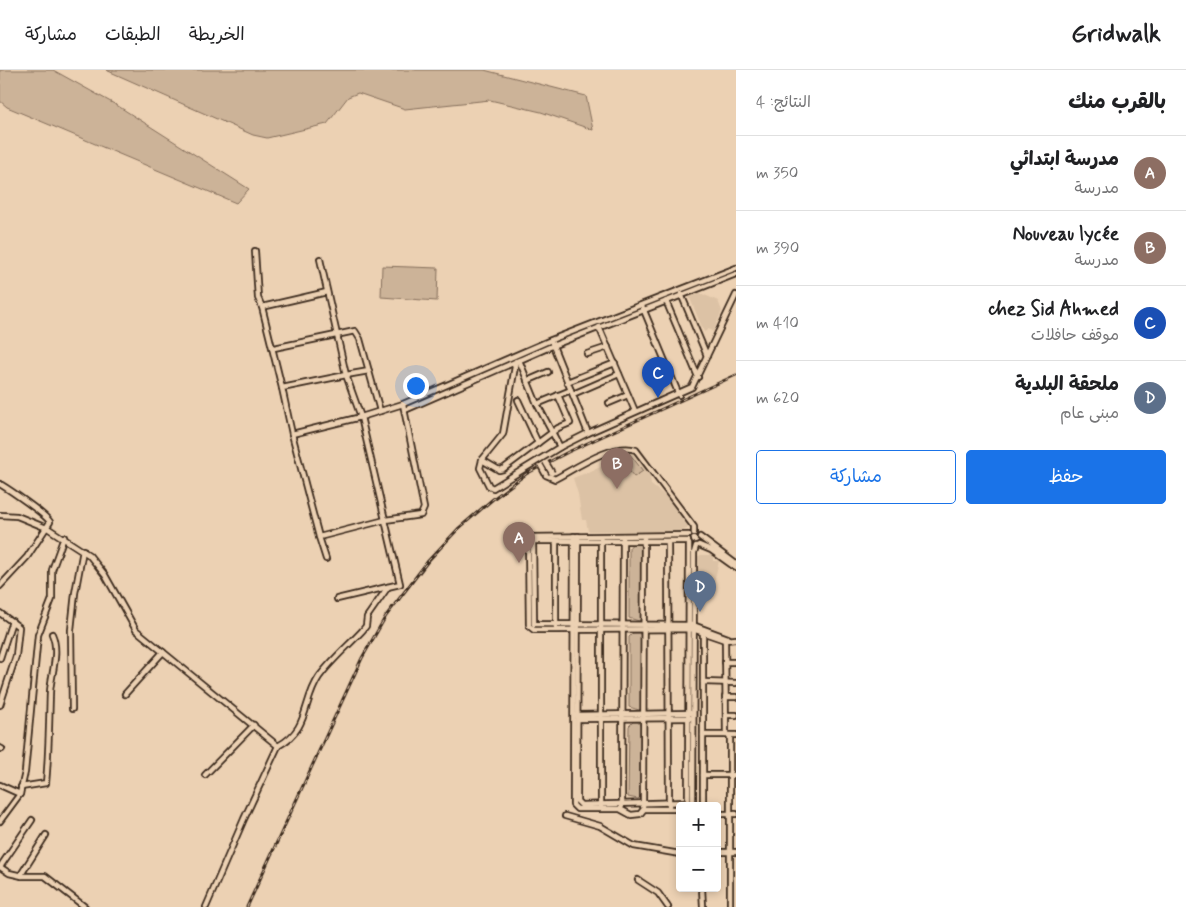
<!DOCTYPE html>
<html lang="ar">
<meta charset="utf-8">
<style>
:root{--surface:#fff;--page:#f6f6f6;--text:#202124;--muted:#757577;--line:#e0e0e0;--accent:#1a73e8}
body{margin:0;font-family:Mynerve,"Playpen Sans Arabic",sans-serif;background:var(--page);color:var(--text);direction:rtl}
.controls{position:absolute;right:15px;bottom:15px;display:grid;overflow:hidden;border-radius:5px;box-shadow:0 2px 8px #0003}
.controls button{width:45px;height:45px;display:grid;place-items:center;padding:0;border:0;border-bottom:1px solid var(--line);background:var(--surface);color:var(--text);font:25px sans-serif}
.you{position:absolute;left:415px;top:315px;width:18px;height:18px;margin:-12px;border:4px solid #fff;border-radius:50%;background:#1a73e8;box-shadow:0 0 0 8px #1a73e833}
.badge{display:grid;place-items:center;width:32px;height:32px;border-radius:50%;background:var(--accent);color:#fff;font-size:16px;font-weight:700}
.pin{position:absolute;translate:-50% -41px;filter:drop-shadow(0 1px 2px #0008)}
.pin::after{content:'';position:absolute;top:26px;width:18px;height:15px;background:inherit;clip-path:polygon(0 0,100% 0,50% 100%)}
.list{margin:0;padding:0;list-style:none}
h2{display:flex;justify-content:space-between;align-items:center;height:65px;margin:0;padding:0 20px;font-size:21px}
h2 small{font-size:16px;font-weight:400;color:var(--muted)}
.list li{display:grid;grid-template-columns:32px 1fr auto;gap:15px;align-items:center;box-sizing:border-box;height:75px;padding:0 20px;border-top:1px solid var(--line)}
.list b{display:block;font-size:19px;white-space:nowrap}
.list p{margin:0;font-size:16px;white-space:nowrap;color:var(--muted)}
.list em{font-size:16px;font-style:normal;color:var(--muted)}
.actions{display:flex;gap:10px;padding:15px 20px}
.actions a{flex:1;padding:11px 0;border:1px solid var(--accent);border-radius:5px;text-align:center;font-size:18px;color:var(--accent)}
.actions .main{background:var(--accent);color:#fff}
.map{position:relative;flex:none;width:736px;height:837px;overflow:hidden;direction:ltr}
header{display:flex;align-items:center;gap:30px;box-sizing:border-box;height:70px;padding:0 25px;background:var(--surface);border-bottom:1px solid var(--line)}
header strong{font-size:24px}
nav{display:flex;gap:28px;margin-inline-start:auto;font-size:18px}
main{display:flex}
aside{flex:1;background:var(--surface)}
.map>svg:first-child{display:block}
.built{fill:#dcc2a5}
.green{fill:#ccb398;stroke:#846e5b}
.lines{fill:none;stroke-linecap:round;stroke-linejoin:round}
.minor-casing{stroke:#3b2a1e;stroke-width:8}
.minor{stroke:#ecd1b3;stroke-width:4.5}
.rail-casing{stroke:#3b2a1e;stroke-width:3}
.rail{stroke:#ecd1b3;stroke-width:1;stroke-dasharray:4;stroke-linecap:butt}
.minor-bridge-casing{stroke:#3b2a1e;stroke-width:8;stroke-linecap:butt}
.minor-bridge{stroke:#ecd1b3;stroke-width:4.5}
</style>
<header>
<strong>Gridwalk</strong>
<nav><a>الخريطة</a><a>الطبقات</a><a>مشاركة</a></nav>
</header>
<main>
<aside>
<h2>بالقرب منك<small>النتائج: 4</small></h2>
<ul class="list">
<li><span class="badge" style="background:#8d6e63">A</span><div><b>مدرسة ابتدائي</b><p>مدرسة</p></div><em>350 m</em></li>
<li><span class="badge" style="background:#8d6e63">B</span><div><b>Nouveau lycée</b><p>مدرسة</p></div><em>390 m</em></li>
<li><span class="badge" style="background:#1a4fb4">C</span><div><b>chez Sid Ahmed</b><p>موقف حافلات</p></div><em>410 m</em></li>
<li><span class="badge" style="background:#5c6f8a">D</span><div><b>ملحقة البلدية</b><p>مبنى عام</p></div><em>620 m</em></li>
</ul>
<div class="actions"><a class="main">حفظ</a><a>مشاركة</a></div>
</aside>
<div class="map">
<svg width="736" height="837" viewBox="0 0 736 837">
<rect width="100%" height="100%" fill="#ecd1b3"/>
<filter id="ink" filterUnits="userSpaceOnUse"><feTurbulence type="fractalNoise" baseFrequency=".02" numOctaves="2"/><feDisplacementMap in="SourceGraphic" scale="10" xChannelSelector="R" yChannelSelector="G"/><feConvolveMatrix kernelMatrix="1 2 1 2 8 2 1 2 1" color-interpolation-filters="sRGB"/></filter>
<g filter="url(#ink)">
<g class="built">
<polygon points="698,222 718,231 722,241 713,262 709,259 704,262 689,226"/>
<polygon points="629,379 650,405 651,415 667,427 689,453 687,459 680,462 588,461 586,450 582,450 578,424 573,408 601,397"/>
<polygon points="701,485 713,485 713,491 719,491 711,526 697,527 696,487"/>
</g>
<g class="green">
<polygon points="0,0 53,0 118,36 249,119 236,133 7,37 0,31"/>
<polygon points="106,0 484,0 586,26 593,60 541,42 490,30 405,39 358,23 348,27 327,54 267,68 253,65"/>
<polygon points="382,196 438,198 437,231 381,227"/>
<polygon points="629,383 643,401 634,407 621,390"/>
<polygon points="633,473 639,474 642,478 642,547 639,551 629,548 629,478"/>
<polygon points="633,563 639,563 642,568 642,637 639,640 629,637 629,567"/>
<polygon points="633,652 638,652 641,657 641,726 638,729 628,727 629,656"/>
</g>
<g class="lines">
<defs>
<g id="minor">
<polyline points="255,181 258,228 262,237"/>
<polyline points="320,189 346,305 369,301"/>
<polyline points="681,224 707,286"/>
<polyline points="666,231 698,307"/>
<polyline points="643,238 679,325"/>
<polyline points="599,257 635,341"/>
<polyline points="552,273 588,363 692,317 736,225"/>
<polyline points="274,278 355,261 360,269 380,341"/>
<polyline points="587,284 608,277"/>
<polyline points="519,290 537,334 560,377 588,363"/>
<polyline points="516,291 503,364 482,390 480,398 489,416 493,418 560,377"/>
<polygon points="346,305 361,347 292,364 282,318"/>
<polyline points="527,311 548,302"/>
<polyline points="567,312 615,293"/>
<polyline points="282,318 262,237 327,222"/>
<polyline points="573,324 619,304"/>
<polyline points="518,330 538,373"/>
<polyline points="609,333 628,325"/>
<polyline points="403,334 424,438 421,445 385,450 361,347 403,334 551,270 736,198"/>
<polyline points="537,334 571,320"/>
<polyline points="405,340 552,276 736,204"/>
<polyline points="292,364 319,467 385,450 400,514 337,529"/>
<polyline points="482,390 499,400 503,399 558,358 570,353 558,325"/>
<path d="M546 405 555 409C576 398 613 372 636 380L694 457V463"/>
<path d="M0 414C10 420 45 444 50 452L27 487 0 516"/>
<polyline points="0,445 17,446 49,459 89,485 105,505 136,560 278,676 244,749 206,837"/>
<polyline points="689,465 528,467 529,556 534,560 556,560 693,559 725,570 736,569"/>
<polyline points="574,466 573,735 577,739 620,739 631,745 640,744 644,739 680,739"/>
<polyline points="578,466 577,731 581,735 688,732 689,474"/>
<polyline points="319,467 326,489"/>
<polyline points="700,467 736,494"/>
<polyline points="532,471 688,471"/>
<polyline points="533,471 534,554 693,555 728,568"/>
<polyline points="668,471 669,737"/>
<polyline points="699,475 711,480 736,498"/>
<polyline points="0,543 19,557 16,586 0,635"/>
<polyline points="556,557 556,471"/>
<polyline points="703,562 703,736"/>
<polyline points="725,570 726,665"/>
<polyline points="0,588 12,551"/>
<polyline points="725,592 736,592"/>
<polyline points="703,612 736,613"/>
<polyline points="125,624 163,582"/>
<polyline points="725,627 736,627"/>
<polyline points="72,639 71,560 75,523 83,480"/>
<polyline points="577,645 690,643"/>
<polyline points="726,645 736,645"/>
<polyline points="578,649 690,648"/>
<polyline points="703,665 736,665"/>
<path d="M278 676C310 659 302 632 319 607 331 590 348 576 362 561L366 556 367 547 388 517"/>
<polyline points="0,678 2,679"/>
<polyline points="205,705 254,655"/>
<polyline points="703,705 736,705"/>
<polyline points="0,715 20,724"/>
<path d="M21 717 46 713C49 682 49 653 50 622 51 604 60 582 52 564"/>
<polyline points="601,736 601,470"/>
<polyline points="622,736 623,466"/>
<polyline points="643,736 644,466"/>
<polyline points="693,736 694,483 696,476"/>
<polyline points="717,744 736,744"/>
<polyline points="565,746 600,756 634,776 680,784"/>
<polyline points="0,751 20,724 25,702 38,565 52,529 52,500 64,467"/>
<polyline points="717,782 736,782"/>
<polyline points="0,797 9,803 22,806 45,806 85,837"/>
<polyline points="0,797 32,750"/>
<polyline points="22,806 22,803 46,765"/>
<polyline points="638,810 658,823 668,837"/>
<polyline points="702,818 703,837"/>
<polyline points="730,837 730,665"/>
</g>
</defs>
<use href="#minor" class="minor-casing"/>
<use href="#minor" class="minor"/>
<defs>
<polyline id="rail" points="247,837 362,588 386,546 428,491 458,459 493,429 526,404 568,382 736,305"/>
</defs>
<use href="#rail" class="rail-casing"/>
<use href="#rail" class="rail"/>
<defs>
<g id="minor-bridge">
<polyline points="546,393 552,403"/>
<polyline points="541,396 546,405"/>
</g>
</defs>
<use href="#minor-bridge" class="minor-bridge-casing"/>
<use href="#minor-bridge" class="minor-bridge"/>
</g>
</g>
</svg>
<div class="controls">
<button>+</button>
<button>−</button>
</div>
<div class="you"></div>
<div class="pin badge" style="left:519px;top:493px;background:#8d6e63">A</div>
<div class="pin badge" style="left:617px;top:419px;background:#8d6e63">B</div>
<div class="pin badge" style="left:658px;top:328px;background:#1a4fb4">C</div>
<div class="pin badge" style="left:700px;top:542px;background:#5c6f8a">D</div>
</div>
</main>
